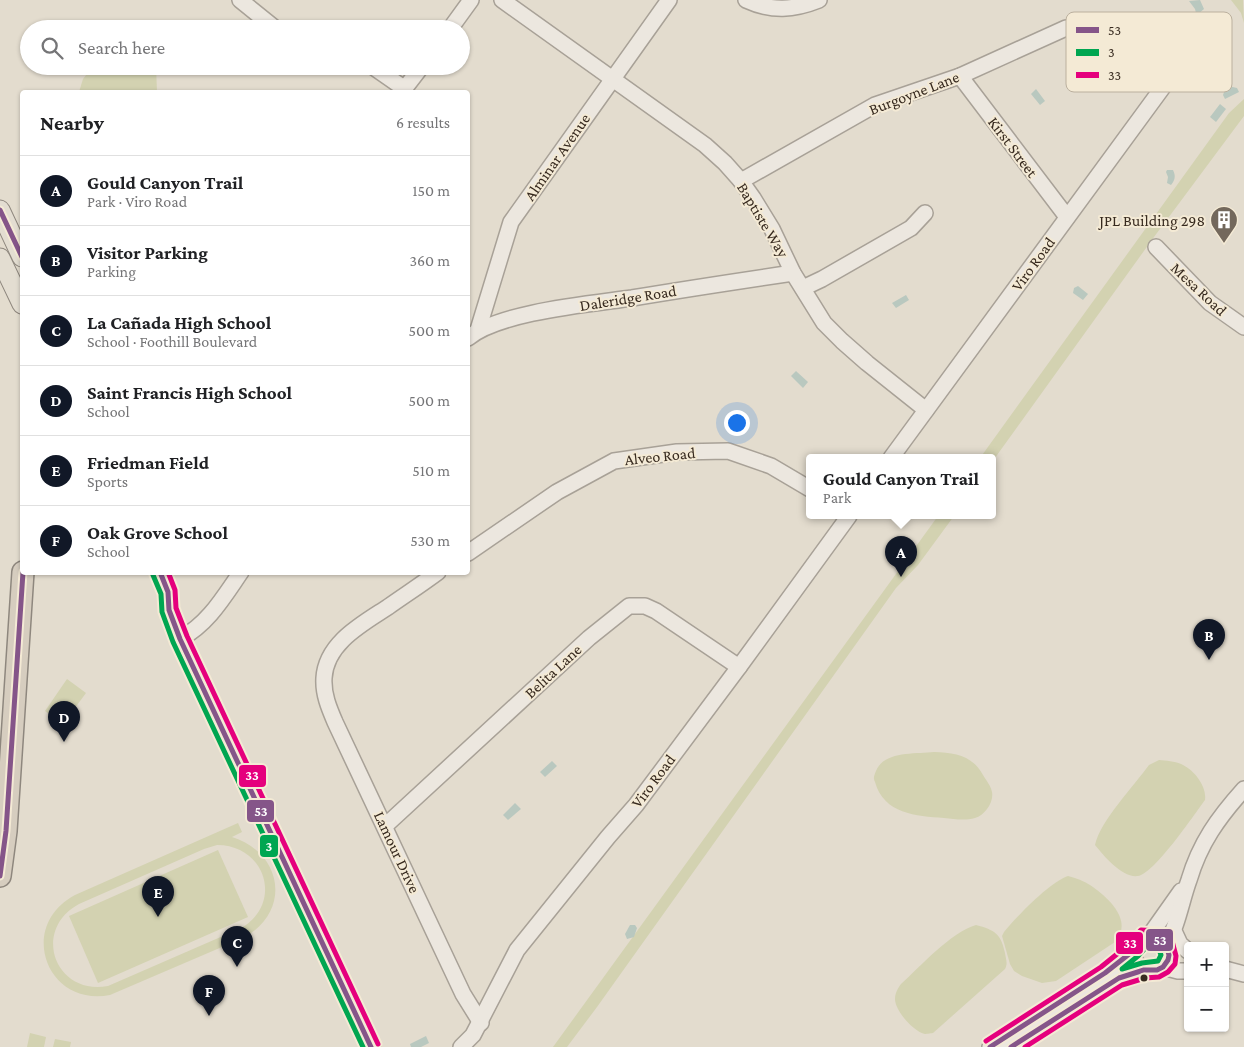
<!DOCTYPE html>
<meta charset="utf-8">
<style>
:root{--surface:#fff;--page:#f2f2f2;--text:#202124;--muted:#757577;--line:#e0e0e0;--accent:#111827}
body{margin:0;font-family:"Crimson Pro",serif;background:var(--page);color:var(--text)}
.controls{position:absolute;right:15px;bottom:15px;display:grid;overflow:hidden;border-radius:5px;box-shadow:0 1px 4px #0004}
.controls button{width:45px;height:45px;display:grid;place-items:center;padding:0;border:0;border-bottom:1px solid var(--line);background:var(--surface);color:var(--text);font:25px sans-serif}
.you{position:absolute;left:736px;top:422px;width:18px;height:18px;margin:-12px;border:4px solid #fff;border-radius:50%;background:#1a73e8;box-shadow:0 0 0 8px #1a73e833}
.badge{display:grid;place-items:center;width:32px;height:32px;border-radius:50%;background:var(--accent);color:#fff;font-size:16px;font-weight:700}
.pin{position:absolute;translate:-50% -41px;filter:drop-shadow(0 1px 2px #0008)}
.pin::after{content:'';position:absolute;top:26px;width:18px;height:15px;background:inherit;clip-path:polygon(0 0,100% 0,50% 100%)}
.popup{position:absolute;left:806px;top:454px;width:190px;height:65px;box-sizing:border-box;display:grid;place-content:center;border-radius:5px;background:var(--surface);filter:drop-shadow(0 1px 4px #0005);font-size:16px;white-space:nowrap;color:var(--muted)}
.popup b{font-size:19px;color:var(--text)}
.popup::after{content:'';position:absolute;left:50%;top:100%;margin-left:-10px;border:10px solid transparent;border-top-color:var(--surface)}
.list{margin:0;padding:0;list-style:none}
h2{display:flex;justify-content:space-between;align-items:center;height:65px;margin:0;padding:0 20px;font-size:21px}
h2 small{font-size:16px;font-weight:400;color:var(--muted)}
.list li{display:grid;grid-template-columns:32px 1fr auto;gap:15px;align-items:center;box-sizing:border-box;height:70px;padding:0 20px;border-top:1px solid var(--line)}
.list b{display:block;font-size:19px;white-space:nowrap}
.list p{margin:0;font-size:16px;white-space:nowrap;color:var(--muted)}
.list em{font-size:16px;font-style:normal;color:var(--muted)}
.icon{flex:none;width:28px;height:28px;fill:none;stroke:currentColor;stroke-width:2;stroke-linecap:round;stroke-linejoin:round}
.map{position:relative;flex:none;width:1244px;height:1047px;overflow:hidden}
.search{position:absolute;background:var(--surface);box-shadow:0 1px 4px #0004;left:20px;top:20px;width:450px;height:55px;display:flex;align-items:center;gap:12px;box-sizing:border-box;padding:0 18px;border-radius:28px;color:var(--muted);font-size:19px}
.panel{position:absolute;background:var(--surface);box-shadow:0 1px 4px #0004;left:20px;top:90px;width:450px;height:485px;border-radius:5px}
.map>svg:first-child{display:block}
.green{fill:#d3d2b1;fill-rule:evenodd}
.water{fill:#b9c8bf}
.lines{fill:none;stroke-linecap:round;stroke-linejoin:round}
.minor-casing{stroke:#a8a197;stroke-width:18}
.major-casing{stroke:#8e877e;stroke-width:21}
.highway-casing{stroke:#8e877e;stroke-width:24}
.minor{stroke:#ece7df;stroke-width:15}
.major{stroke:#e3ddd1;stroke-width:19}
.highway{stroke:#d6cdbf;stroke-width:21}
.bus-1-casing{stroke:#f4ead5;stroke-width:9}
.bus-2-casing{stroke:#f4ead5;stroke-width:9}
.bus-3-casing{stroke:#f4ead5;stroke-width:9}
.bus-1{stroke:#855589;stroke-width:5}
.bus-2{stroke:#00a651;stroke-width:5}
.bus-3{stroke:#e5007d;stroke-width:5}
.bus-dot{fill:#372a1f;stroke:#f4ead5;stroke-width:2}
.labels{text-anchor:middle;dominant-baseline:central;stroke-width:4;stroke-linejoin:round;paint-order:stroke}
.street-label{font-size:16px;fill:#372a1f;stroke:#f4ead5}
.poi-label{font-size:16px;fill:#372a1f;stroke:#f4ead5;text-anchor:end}
.key{fill:#f4ead5;stroke:#bbb09e;stroke-width:1}
.key-label{font-size:14px;fill:#372a1f}
.line-badge{stroke:#f4ead5;stroke-width:2}
.badge-label{font-size:14px;text-anchor:middle;font-weight:bold;fill:#fff}
</style>
<div class="map">
<svg width="1244" height="1047" viewBox="0 0 1244 1047">
<rect width="100%" height="100%" fill="#e3dcce"/>
<g class="green">
<polygon points="1231,0 1243,0 1244,23 1241,13"/>
<polygon points="93,66 156,66 157,92 79,92 83,79"/>
<polygon points="1244,99 1244,116 1154,237 992,462 992,458 980,458 1229,113"/>
<polygon points="938,516 954,516 918,565 896,588 597,1007 567,1047 553,1047"/>
<polygon points="67,679 86,693 63,724 45,711"/>
<path d="M934 752C955 753 972 755 983 775 986 780 991 786 992 792 994 802 985 815 975 818 965 821 954 819 944 818 916 816 884 814 875 782 873 778 874 776 876 771 884 751 915 754 934 752Z"/>
<path d="M1159 760C1167 761 1176 761 1183 765 1195 771 1207 787 1205 800 1194 815 1154 874 1138 876 1122 878 1104 856 1095 845 1100 821 1134 786 1149 765Z"/>
<path d="M238 823 242 832 232 837C283 853 292 912 243 938L110 995C46 1007 17 926 75 895ZM217 845C267 845 284 906 239 929L108 986C55 996 31 930 79 904L204 849Z"/>
<polygon points="218,850 248,917 98,983 69,916"/>
<path d="M1068 876C1076 878 1084 881 1090 885 1108 897 1134 921 1115 942L1056 981 1042 983 1022 976 1014 971 1010 964 1002 936 1004 932C1017 916 1050 882 1068 876Z"/>
<path d="M976 925C995 930 1001 934 1005 953 1006 960 1008 963 1005 969L933 1033C933 1033 926 1034 925 1034 914 1032 895 1011 895 999 895 993 898 988 901 984 921 966 950 933 976 925Z"/>
<polygon points="30,1033 46,1037 44,1047 27,1047"/>
<polygon points="55,1039 71,1042 70,1047 53,1047"/>
</g>
<g class="water">
<polygon points="1200,0 1204,9 1198,14 1196,13 1195,9 1189,1"/>
<polygon points="1228,86 1237,88 1239,92 1225,99 1223,95 1226,87"/>
<polygon points="1036,89 1045,101 1040,105 1031,94"/>
<polygon points="1220,104 1226,109 1216,122 1210,117"/>
<path d="M1167 170H1173C1176 176 1175 180 1171 185L1167 183 1168 177 1166 172Z"/>
<polygon points="1078,286 1088,294 1083,300 1073,293 1074,288"/>
<polygon points="906,295 909,300 896,308 892,303"/>
<polygon points="796,371 808,382 803,388 791,376"/>
<polygon points="552,761 557,766 545,777 540,772"/>
<polygon points="515,803 521,809 508,820 503,815"/>
<polygon points="630,925 635,925 637,928 634,937 627,939 625,934"/>
<polygon points="426,1036 429,1043 421,1047 411,1047 410,1044"/>
</g>
<g class="lines">
<defs>
<g id="minor">
<polyline points="240,0 276,29"/>
<polyline points="502,0 705,145 725,163 741,181 753,198 772,229 793,273 824,323 842,341 867,363 926,410"/>
<path d="M746 0C772 12 794 10 819 0"/>
<polyline points="450,29 471,0"/>
<polyline points="372,66 405,89"/>
<polyline points="960,76 1067,217"/>
<polyline points="402,92 422,66"/>
<polyline points="741,181 875,105 960,76 1066,28"/>
<polyline points="1156,247 1210,303 1244,327"/>
<polyline points="803,288 822,279 911,228 925,213"/>
<polyline points="478,330 511,222 669,0"/>
<path d="M468 338C499 312 590 304 632 298 686 289 739 281 793 273"/>
<polyline points="891,458 1163,87 1170,69"/>
<polyline points="468,553 557,492 614,461 677,452 728,451 771,466 810,489"/>
<path d="M438 572C422 584 405 595 388 607 362 624 326 643 324 678 323 694 329 708 335 722L463 994 481 1023"/>
<path d="M180 639C208 624 223 598 241 572"/>
<polyline points="385,826 589,638 629,606 645,606 656,611 739,667"/>
<polyline points="1174,931 1180,944 1188,951"/>
<circle cx="1151" cy="954" r="17"/>
<polyline points="1145,937 1152,932 1181,891"/>
<path d="M1166 945C1178 925 1181 902 1189 880 1200 843 1218 818 1244 789"/>
<polyline points="1163,967 1178,971 1188,971"/>
<polyline points="1225,969 1244,974"/>
<polyline points="461,1047 473,1035 517,950 608,837 636,805 739,667 849,516"/>
<polyline points="990,1047 1105,973 1133,951"/>
<polyline points="1011,1047 1119,978 1144,970"/>
</g>
<g id="major">
<polyline points="0,210 22,257"/>
<polyline points="0,258 22,304"/>
<polyline points="160,572 168,592 169,610 180,639 371,1047"/>
</g>
<polyline id="highway" points="0,876 6,831 23,572"/>
</defs>
<use href="#minor" class="minor-casing"/>
<use href="#major" class="major-casing"/>
<use href="#highway" class="highway-casing"/>
<use href="#minor" class="minor"/>
<use href="#major" class="major"/>
<use href="#highway" class="highway"/>
<defs>
<g id="bus-1">
<polyline points="0,210 22,257"/>
<polyline points="160,572 168,592 169,610 180,639 371,1047"/>
<polyline points="0,876 6,831 23,572"/>
<polyline points="990,1047 1105,973 1133,951 1145,937 1157,938 1166,945 1169,955 1168,960 1163,967 1157,970 1144,970 1119,978 1011,1047"/>
</g>
<g id="bus-2">
<polyline points="153,575 161,594 162,612 173,642 363,1047"/>
<path d="M1148 945C1156 945 1159 948 1161 955L1158 961 1142 963 1122 969 1138 956Z"/>
</g>
<g id="bus-3">
<polyline points="168,572 175,590 176,608 187,636 378,1044"/>
<polyline points="986,1041 1101,967 1127,946 1141,930 1160,931 1172,941 1176,956 1175,964 1168,972 1159,977 1145,978 1122,985 1025,1047"/>
</g>
</defs>
<use href="#bus-1" class="bus-1-casing"/>
<use href="#bus-2" class="bus-2-casing"/>
<use href="#bus-3" class="bus-3-casing"/>
<use href="#bus-1" class="bus-1"/>
<use href="#bus-2" class="bus-2"/>
<use href="#bus-3" class="bus-3"/>
</g>
<defs>
<symbol id="building-pin" viewBox="-11 -11 22 30"><path d="M0 17L-7.5 6A9.5 9.5 0 1 1 7.5 6Z" fill="#73685c" stroke="#f4ead5"/><path d="M-4-6H4V6H1V3H-1V6H-4ZM-2.5-4.3h1.7v1.8h-1.7ZM.8-4.3h1.7v1.8H.8ZM-2.5-1h1.7V.8h-1.7ZM.8-1h1.7V.8H.8Z" fill="#fff"/></symbol>
</defs>
<g fill-rule="evenodd">
<use href="#building-pin" x="1208" y="204" width="32" height="43"/>
</g>
<circle class="bus-dot" cx="1144" cy="978" r="4.5"/>
<g class="labels">
<g class="street-label">
<text transform="translate(914 93) rotate(-21)">Burgoyne Lane</text>
<text transform="translate(1013 147) rotate(53)">Kirst Street</text>
<text transform="translate(557 157) rotate(-55)">Alminar Avenue</text>
<text transform="translate(763 220) rotate(59)">Baptiste Way</text>
<text transform="translate(1033 264) rotate(-54)">Viro Road</text>
<text transform="translate(1199 289) rotate(43)">Mesa Road</text>
<text transform="translate(628 298) rotate(-9)">Daleridge Road</text>
<text transform="translate(660 456) rotate(-6)">Alveo Road</text>
<text transform="translate(553 671) rotate(-43)">Belita Lane</text>
<text transform="translate(653 781) rotate(-53)">Viro Road</text>
<text transform="translate(397 852) rotate(65)">Lamour Drive</text>
</g>
<g class="poi-label">
<text x="1205" y="220">JPL Building 298</text>
</g>
</g>
<rect x="1066" y="12" width="166" height="80" rx="8" class="key"/>
<rect x="1076" y="27" width="23" height="6" fill="#855589"/>
<rect x="1076" y="49" width="23" height="7" fill="#00a651"/>
<rect x="1076" y="72" width="23" height="6" fill="#e5007d"/>
<g class="key-label">
<text x="1108" y="35">53</text>
<text x="1108" y="57">3</text>
<text x="1108" y="80">33</text>
</g>
<g class="line-badge">
<rect x="238" y="764" width="29" height="24" rx="5" fill="#e5007d"/>
<rect x="246" y="799" width="29" height="24" rx="5" fill="#855589"/>
<rect x="259" y="834" width="20" height="24" rx="5" fill="#00a651"/>
<rect x="1145" y="928" width="29" height="24" rx="5" fill="#855589"/>
<rect x="1115" y="931" width="29" height="24" rx="5" fill="#e5007d"/>
</g>
<g class="badge-label">
<text x="252" y="780">33</text>
<text x="261" y="816">53</text>
<text x="269" y="851">3</text>
<text x="1160" y="945">53</text>
<text x="1130" y="948">33</text>
</g>
</svg>
<div class="controls">
<button>+</button>
<button>−</button>
</div>
<div class="you"></div>
<div class="pin badge" style="left:901px;top:577px">A</div>
<div class="popup"><b>Gould Canyon Trail</b>Park</div>
<div class="pin badge" style="left:1209px;top:660px">B</div>
<div class="pin badge" style="left:237px;top:967px">C</div>
<div class="pin badge" style="left:64px;top:742px">D</div>
<div class="pin badge" style="left:158px;top:917px">E</div>
<div class="pin badge" style="left:209px;top:1016px">F</div>
<div class="search"><svg class="icon" aria-label="search" viewBox="0 0 24 24"><circle cx="10" cy="10" r="6"/><path d="M15 15l6 6"/></svg>Search here</div>
<section class="panel">
<h2>Nearby<small>6 results</small></h2>
<ul class="list">
<li><span class="badge">A</span><div><b>Gould Canyon Trail</b><p>Park · Viro Road</p></div><em>150 m</em></li>
<li><span class="badge">B</span><div><b>Visitor Parking</b><p>Parking</p></div><em>360 m</em></li>
<li><span class="badge">C</span><div><b>La Cañada High School</b><p>School · Foothill Boulevard</p></div><em>500 m</em></li>
<li><span class="badge">D</span><div><b>Saint Francis High School</b><p>School</p></div><em>500 m</em></li>
<li><span class="badge">E</span><div><b>Friedman Field</b><p>Sports</p></div><em>510 m</em></li>
<li><span class="badge">F</span><div><b>Oak Grove School</b><p>School</p></div><em>530 m</em></li>
</ul>
</section>
</div>
